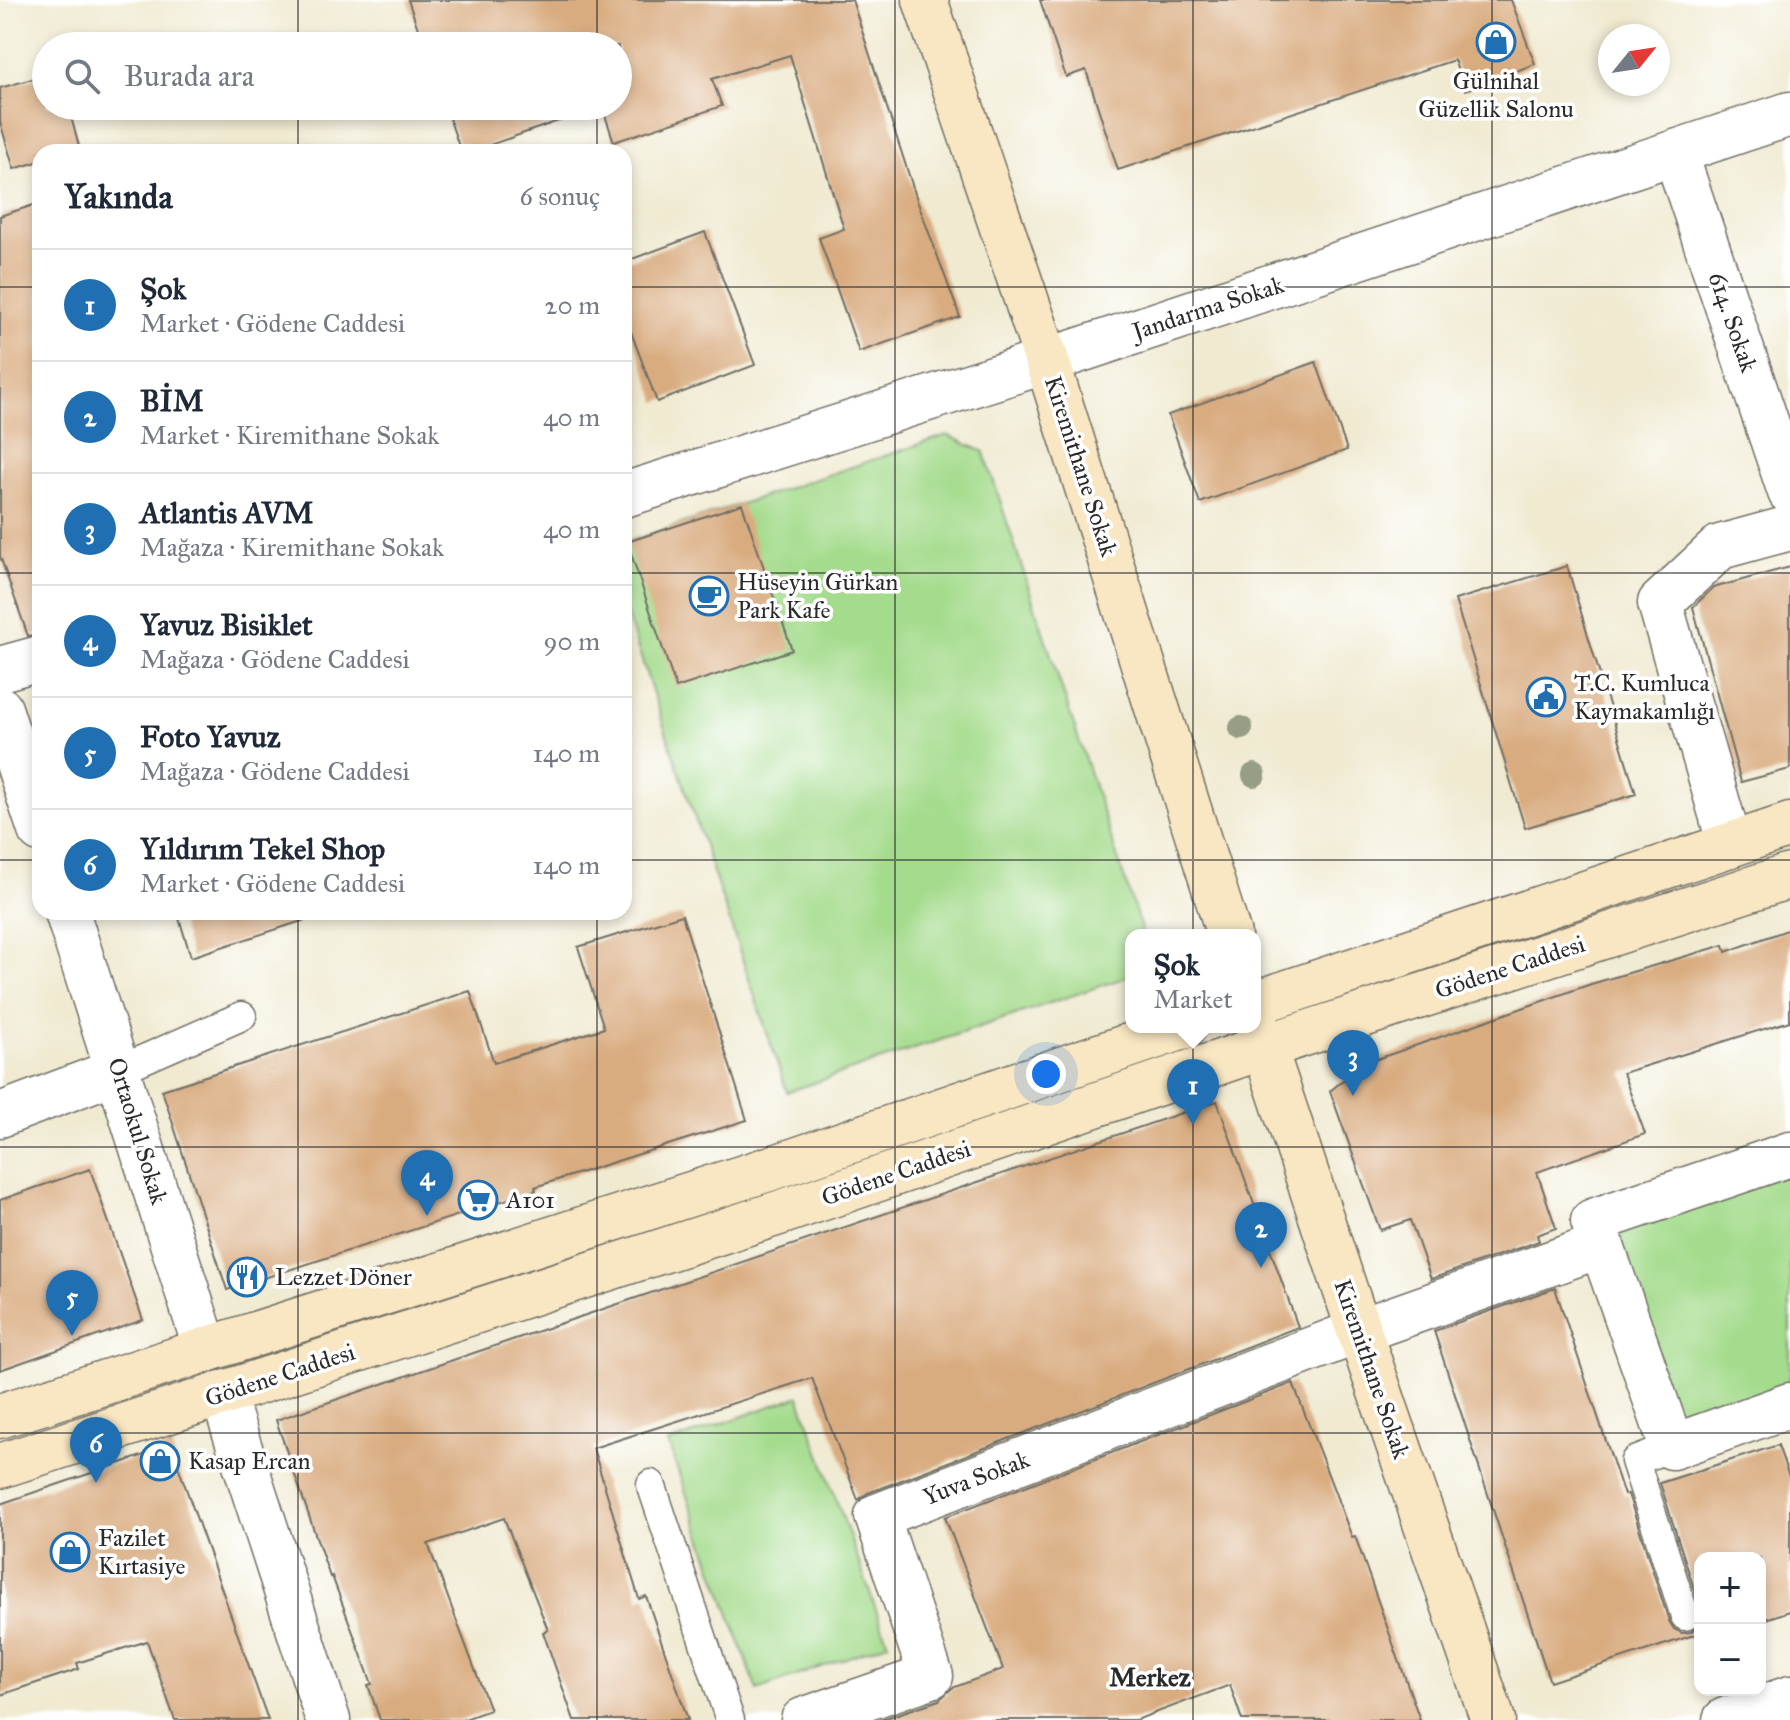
<!DOCTYPE html>
<html lang="tr">
<meta charset="utf-8">
<style>
:root{--surface:#fff;--page:#f6f6f7;--text:#1f2937;--muted:#747a83;--line:#e0e1e3;--accent:#1f6fb2}
body{margin:0;font-family:"IM FELL Great Primer",serif;background:var(--page);color:var(--text)}
.controls{position:absolute;right:24px;bottom:24px;display:grid;overflow:hidden;border-radius:16px;box-shadow:0 4px 12px #0003}
.controls button{width:72px;height:72px;display:grid;place-items:center;padding:0;border:0;border-bottom:2px solid var(--line);background:var(--surface);color:var(--text);font:40px sans-serif}
.compass{position:absolute;left:1598px;top:24px;width:72px;height:72px;border-radius:50%;background:var(--surface);box-shadow:0 4px 12px #0003;rotate:60deg}
.you{position:absolute;left:1046px;top:1074px;width:28px;height:28px;margin:-20px;border:6px solid #fff;border-radius:50%;background:#1a73e8;box-shadow:0 0 0 12px #1a73e833}
.badge{display:grid;place-items:center;width:52px;height:52px;border-radius:50%;background:var(--accent);color:#fff;font-size:26px;font-weight:700}
.pin{position:absolute;translate:-50% -66px;filter:drop-shadow(0 2px 4px #0008)}
.pin::after{content:'';position:absolute;top:42px;width:28px;height:24px;background:inherit;clip-path:polygon(0 0,100% 0,50% 100%)}
.popup{position:absolute;left:1125px;top:929px;width:136px;height:104px;box-sizing:border-box;display:grid;place-content:center;border-radius:16px;background:var(--surface);filter:drop-shadow(0 2px 6px #0005);font-size:26px;white-space:nowrap;color:var(--muted)}
.popup b{font-size:30px;color:var(--text)}
.popup::after{content:'';position:absolute;left:50%;top:100%;margin-left:-16px;border:16px solid transparent;border-top-color:var(--surface)}
.list{margin:0;padding:0;list-style:none}
h2{display:flex;justify-content:space-between;align-items:center;height:104px;margin:0;padding:0 32px;font-size:34px}
h2 small{font-size:26px;font-weight:400;color:var(--muted)}
.list li{display:grid;grid-template-columns:52px 1fr auto;gap:24px;align-items:center;box-sizing:border-box;height:112px;padding:0 32px;border-top:2px solid var(--line)}
.list b{display:block;font-size:30px;white-space:nowrap}
.list p{margin:0;font-size:26px;white-space:nowrap;color:var(--muted)}
.list em{font-size:26px;font-style:normal;color:var(--muted)}
.icon{flex:none;width:44px;height:44px;fill:none;stroke:currentColor;stroke-width:2;stroke-linecap:round;stroke-linejoin:round}
.map{position:relative;flex:none;width:1790px;height:1720px;overflow:hidden}
.search{position:absolute;background:var(--surface);box-shadow:0 4px 12px #0003;left:32px;top:32px;width:600px;height:88px;display:flex;align-items:center;gap:20px;box-sizing:border-box;padding:0 28px;border-radius:44px;color:var(--muted);font-size:30px}
.panel{position:absolute;background:var(--surface);box-shadow:0 4px 12px #0003;left:32px;top:144px;width:600px;height:776px;border-radius:24px}
.map>svg:first-child{display:block}
.green{fill:#a4db8c;stroke:#68835c;stroke-width:2}
.building{fill:#d9ac80}
.lines{fill:none;stroke-linecap:round;stroke-linejoin:round}
.lane-casing{stroke:#706e65;stroke-width:31}
.street-casing{stroke:#706e65;stroke-width:47}
.secondary-casing{stroke:#706e65;stroke-width:47}
.lane{stroke:#fff;stroke-width:28}
.street{stroke:#fff;stroke-width:44}
.secondary{stroke:#f9e7c3;stroke-width:44}
.tree{fill:#979e86}
.grid{fill:none;stroke:#2b2b2b;stroke-width:2;stroke-opacity:0.55}
.labels{text-anchor:middle;dominant-baseline:central;stroke-width:7;stroke-linejoin:round;paint-order:stroke}
.poi-label{font-size:24px;fill:#2b2b2b;stroke:#fff;text-anchor:start}
.street-label{font-size:24px;fill:#2b2b2b;stroke:#fff}
.neighbourhood-label{font-size:26px;font-weight:bold;fill:#2b2b2b;stroke:#fff}
</style>
<div class="map">
<svg width="1790" height="1720" viewBox="0 0 1790 1720">
<rect width="100%" height="100%" fill="#fff"/>
<filter id="ink" filterUnits="userSpaceOnUse"><feTurbulence type="fractalNoise" baseFrequency=".0125" numOctaves="2"/><feDisplacementMap in="SourceGraphic" scale="16" xChannelSelector="R" yChannelSelector="G"/><feConvolveMatrix kernelMatrix="1 2 1 2 8 2 1 2 1" color-interpolation-filters="sRGB"/></filter>
<filter id="wash" filterUnits="userSpaceOnUse"><feTurbulence type="fractalNoise" baseFrequency=".006" numOctaves="4" result="noise"/><feDisplacementMap in="SourceGraphic" scale="32" xChannelSelector="R" yChannelSelector="G"/><feGaussianBlur stdDeviation="1.8" result="paint"/><feColorMatrix in="noise" values="0 0 0 0 0 0 0 0 0 0 0 0 0 0 0 0 0 1.4 0 .05"/><feComposite in="paint" operator="in"/></filter>
<g filter="url(#wash)">
<rect width="100%" height="100%" fill="#f0ead1"/>
<g class="green">
<polygon points="947,435 984,452 1143,935 1131,935 1131,969 1127,977 787,1092 624,607 624,543"/>
<polygon points="1790,1154 1790,1405 1672,1447 1593,1221"/>
<polygon points="799,1396 888,1643 757,1690 668,1443"/>
</g>
<g id="blocks">
<g class="building">
<polygon points="408,0 852,0 918,203 960,317 859,352 819,238 844,229 790,55 712,79 722,106 614,142 602,106 618,106 618,46 424,46"/>
<polygon points="1040,0 1511,0 1535,64 1465,90 1454,60 1118,170 1086,70 1066,77"/>
<polygon points="46,75 46,106 68,106 80,150 40,152 40,161 14,169 0,122 0,88"/>
<polygon points="445,106 601,106 470,152 461,152"/>
<polygon points="40,203 40,634 28,636 0,556 0,216"/>
<polygon points="705,232 755,365 657,402 624,313 624,262"/>
<polygon points="1316,362 1347,450 1200,503 1168,415"/>
<polygon points="742,504 792,650 676,688 627,542"/>
<polygon points="1567,566 1636,794 1525,828 1455,600"/>
<polygon points="1790,567 1790,769 1741,782 1693,607 1713,588"/>
<polygon points="177,912 304,912 305,920 191,957"/>
<polygon points="682,915 747,1120 535,1187 536,1190 227,1290 162,1090 470,991 494,1063 604,1028 578,947"/>
<polygon points="1790,929 1790,1021 1623,1073 1645,1134 1537,1172 1556,1228 1537,1235 1539,1241 1431,1279 1410,1220 1380,1230 1330,1091 1363,1064 1591,984 1724,945 1726,952"/>
<polygon points="1217,1101 1298,1327 868,1493 858,1500 812,1378 593,1448 639,1599 646,1596 688,1720 574,1720 543,1632 548,1630 504,1518 428,1544 490,1710 462,1720 380,1720 368,1685 372,1684 332,1576 330,1577 276,1420"/>
<polygon points="90,1169 143,1320 0,1370 0,1200"/>
<polygon points="1555,1288 1624,1495 1628,1494 1669,1621 1674,1629 1682,1633 1691,1632 1700,1623 1700,1633 1550,1682 1434,1331"/>
<polygon points="1293,1383 1352,1537 1355,1536 1420,1720 1242,1720 1230,1685 1136,1720 880,1720 939,1700 952,1688 1003,1669 945,1517"/>
<polygon points="1778,1445 1790,1480 1790,1611 1760,1621 1760,1558 1700,1558 1700,1607 1660,1483"/>
<polygon points="171,1446 268,1720 175,1720 147,1641 77,1663 79,1669 0,1695 0,1504"/>
</g>
</g>
</g>
<g filter="url(#ink)">
<use href="#blocks" fill-opacity="0" stroke="#706e65" stroke-width="2"/>
<g class="lines">
<defs>
<g id="lane">
<polyline points="119,1070 242,1016"/>
<polyline points="1672,1447 1635,1461 1685,1616"/>
<polyline points="651,1484 730,1720"/>
</g>
<g id="street">
<polyline points="1675,152 1790,492"/>
<polyline points="624,495 1047,361 1790,114"/>
<polyline points="0,669 40,658"/>
<polyline points="0,709 40,830"/>
<polyline points="1730,845 1660,603 1720,547 1790,528"/>
<polyline points="67,912 206,1350"/>
<polyline points="0,1115 119,1070"/>
<polyline points="1790,1154 1593,1221 1672,1447 1790,1405"/>
<polyline points="222,1393 328,1720"/>
<polyline points="803,1720 931,1676 877,1516 1359,1331 1602,1245"/>
<polyline points="1725,1720 1790,1698"/>
</g>
<g id="secondary">
<polyline points="925,0 1047,361 1229,935"/>
<polyline points="1255,1003 1790,825"/>
<polyline points="1256,1022 1359,1331 1493,1720"/>
<polyline points="0,1416 772,1168 1184,1027"/>
<polyline points="0,1466 785,1211 1264,1047 1790,876"/>
</g>
</defs>
<use href="#lane" class="lane-casing"/>
<use href="#street" class="street-casing"/>
<use href="#secondary" class="secondary-casing"/>
<use href="#lane" class="lane"/>
<use href="#street" class="street"/>
<use href="#secondary" class="secondary"/>
</g>
<g class="tree">
<circle cx="1241" cy="728" r="12"/>
<circle cx="1254" cy="775" r="12"/>
</g>
</g>
<path class="grid" d="M298 0V46M597 0V46M895 0V1720M1193 0V1720M1492 0V1720M298 106V152M597 106V152M0 287H40M624 287H1790M0 573H40M624 573H1790M0 860H40M624 860H1790M298 912V1720M597 912V1720M0 1147H1790M0 1433H1790"/>
<defs>
<symbol id="shop-ring" viewBox="-11 -11 22 22"><circle r="9.5" fill="#fff" stroke="#1f6fb2" stroke-width="1.5"/><path d="M-5-2.5h2.3a2.7 3.5 0 0 1 5.4 0H5L5.5 6h-11ZM-1.5-2.5h3a1.5 2.3 0 0 0-3 0Z" fill="#1f6fb2"/></symbol>
<symbol id="cafe-ring" viewBox="-11 -11 22 22"><circle r="9.5" fill="#fff" stroke="#1f6fb2" stroke-width="1.5"/><path d="M-5.5-4.5H6V0H3Q3 3.5 0 3.5H-2.5Q-5.5 3.5-5.5 0ZM3-3.2v2h1.7v-2ZM-6 4.5H4V6H-6Z" fill="#1f6fb2"/></symbol>
<symbol id="civic-ring" viewBox="-11 -11 22 22"><circle r="9.5" fill="#fff" stroke="#1f6fb2" stroke-width="1.5"/><path d="M-.6-6.5H3V-4.5H.6V-3L4-1V1h2V6H-6V1h2V-1L-.6-3ZM-1.2 2.5V6h2.4V2.5Z" fill="#1f6fb2"/></symbol>
<symbol id="supermarket-ring" viewBox="-11 -11 22 22"><circle r="9.5" fill="#fff" stroke="#1f6fb2" stroke-width="1.5"/><path d="M-6-5.5h2.5l.6 2H6L4.5 2H-2.5L-4.4-4H-6ZM-1.5 3.2a1.3 1.3 0 1 0 .1 0ZM3 3.2a1.3 1.3 0 1 0 .1 0Z" fill="#1f6fb2"/></symbol>
<symbol id="restaurant-ring" viewBox="-11 -11 22 22"><circle r="9.5" fill="#fff" stroke="#1f6fb2" stroke-width="1.5"/><path d="M-5-6h1v4h1v-4h1v4h1v-4h1v5L-1.5 .5V6h-2V.5L-5-1ZM5-6V6H3V1.5H1.5Q1.5-4 5-6Z" fill="#1f6fb2"/></symbol>
</defs>
<g fill-rule="evenodd">
<use href="#shop-ring" x="1474" y="20" width="44" height="44"/>
<use href="#cafe-ring" x="687" y="574" width="44" height="44"/>
<use href="#civic-ring" x="1524" y="675" width="44" height="44"/>
<use href="#supermarket-ring" x="456" y="1178" width="44" height="44"/>
<use href="#restaurant-ring" x="225" y="1255" width="44" height="44"/>
<use href="#shop-ring" x="138" y="1439" width="44" height="44"/>
<use href="#shop-ring" x="48" y="1530" width="44" height="44"/>
</g>
<g class="labels">
<g class="poi-label">
<text x="1496" y="81" text-anchor="middle">Gülnihal<tspan x="1496" dy="28">Güzellik Salonu</tspan></text>
<text x="737" y="582">Hüseyin Gürkan<tspan x="737" dy="28">Park Kafe</tspan></text>
<text x="1574" y="683">T.C. Kumluca<tspan x="1574" dy="28">Kaymakamlığı</tspan></text>
<text x="506" y="1200">A101</text>
<text x="275" y="1277">Lezzet Döner</text>
<text x="188" y="1461">Kasap Ercan</text>
<text x="98" y="1538">Fazilet<tspan x="98" dy="28">Kırtasiye</tspan></text>
</g>
<g class="street-label">
<text transform="translate(1208 308) rotate(-18)">Jandarma Sokak</text>
<text transform="translate(1733 322) rotate(71)">614. Sokak</text>
<text transform="translate(1081 466) rotate(72)">Kiremithane Sokak</text>
<text transform="translate(1510 967) rotate(-18)">Gödene Caddesi</text>
<text transform="translate(138 1131) rotate(73)">Ortaokul Sokak</text>
<text transform="translate(896 1173) rotate(-19)">Gödene Caddesi</text>
<text transform="translate(1372 1369) rotate(71)">Kiremithane Sokak</text>
<text transform="translate(280 1375) rotate(-18)">Gödene Caddesi</text>
<text transform="translate(976 1478) rotate(-21)">Yuva Sokak</text>
</g>
<g class="neighbourhood-label">
<text x="1150" y="1677">Merkez</text>
</g>
</g>
</svg>
<div class="controls">
<button>+</button>
<button>−</button>
</div>
<svg class="compass" viewBox="-18 -18 36 36"><path d="M0-13l5 13h-10z" fill="#e53935"/><path d="M0 13l5-13h-10z" fill="#747a83"/></svg>
<div class="you"></div>
<div class="pin badge" style="left:1193px;top:1125px">1</div>
<div class="popup"><b>Şok</b>Market</div>
<div class="pin badge" style="left:1261px;top:1268px">2</div>
<div class="pin badge" style="left:1353px;top:1096px">3</div>
<div class="pin badge" style="left:427px;top:1216px">4</div>
<div class="pin badge" style="left:72px;top:1336px">5</div>
<div class="pin badge" style="left:96px;top:1483px">6</div>
<div class="search"><svg class="icon" aria-label="search" viewBox="0 0 24 24"><circle cx="10" cy="10" r="6"/><path d="M15 15l6 6"/></svg>Burada ara</div>
<section class="panel">
<h2>Yakında<small>6 sonuç</small></h2>
<ul class="list">
<li><span class="badge">1</span><div><b>Şok</b><p>Market · Gödene Caddesi</p></div><em>20 m</em></li>
<li><span class="badge">2</span><div><b>BİM</b><p>Market · Kiremithane Sokak</p></div><em>40 m</em></li>
<li><span class="badge">3</span><div><b>Atlantis AVM</b><p>Mağaza · Kiremithane Sokak</p></div><em>40 m</em></li>
<li><span class="badge">4</span><div><b>Yavuz Bisiklet</b><p>Mağaza · Gödene Caddesi</p></div><em>90 m</em></li>
<li><span class="badge">5</span><div><b>Foto Yavuz</b><p>Mağaza · Gödene Caddesi</p></div><em>140 m</em></li>
<li><span class="badge">6</span><div><b>Yıldırım Tekel Shop</b><p>Market · Gödene Caddesi</p></div><em>140 m</em></li>
</ul>
</section>
</div>
